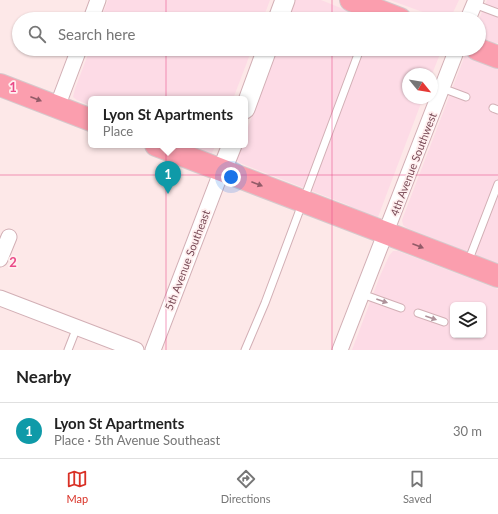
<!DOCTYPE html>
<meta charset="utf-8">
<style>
:root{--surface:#fff;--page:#f6f6f6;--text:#222;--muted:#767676;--line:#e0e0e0;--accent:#d93025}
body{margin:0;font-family:Lato,sans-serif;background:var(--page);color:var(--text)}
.controls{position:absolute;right:12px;bottom:12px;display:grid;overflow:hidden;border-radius:6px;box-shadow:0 1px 3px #0004}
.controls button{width:36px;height:36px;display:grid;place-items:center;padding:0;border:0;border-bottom:1px solid var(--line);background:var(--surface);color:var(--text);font:20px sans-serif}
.compass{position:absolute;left:402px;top:68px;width:36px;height:36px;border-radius:50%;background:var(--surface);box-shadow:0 1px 3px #0004;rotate:120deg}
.you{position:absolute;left:231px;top:177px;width:14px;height:14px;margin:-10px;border:3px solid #fff;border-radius:50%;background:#1a73e8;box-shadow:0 0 0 6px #1a73e833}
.badge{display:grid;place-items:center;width:26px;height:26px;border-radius:50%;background:var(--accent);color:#fff;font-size:13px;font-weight:700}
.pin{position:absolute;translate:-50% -33px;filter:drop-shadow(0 1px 2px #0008)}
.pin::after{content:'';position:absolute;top:21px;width:14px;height:12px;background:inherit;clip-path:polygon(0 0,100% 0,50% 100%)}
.popup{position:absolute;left:88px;top:96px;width:160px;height:52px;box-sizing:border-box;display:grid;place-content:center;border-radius:6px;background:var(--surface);filter:drop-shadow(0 1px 3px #0005);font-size:13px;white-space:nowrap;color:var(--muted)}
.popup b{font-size:15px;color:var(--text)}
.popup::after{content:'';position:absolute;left:50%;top:100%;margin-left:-8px;border:8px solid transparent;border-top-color:var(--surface)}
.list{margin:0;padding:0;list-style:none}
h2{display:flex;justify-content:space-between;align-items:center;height:52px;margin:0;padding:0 16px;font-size:17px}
h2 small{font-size:13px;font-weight:400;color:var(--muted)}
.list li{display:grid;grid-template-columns:26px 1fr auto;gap:12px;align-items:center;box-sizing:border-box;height:56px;padding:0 16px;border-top:1px solid var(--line)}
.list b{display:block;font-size:15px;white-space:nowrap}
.list p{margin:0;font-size:13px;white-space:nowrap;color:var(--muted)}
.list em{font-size:13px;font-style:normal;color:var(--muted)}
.icon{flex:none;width:22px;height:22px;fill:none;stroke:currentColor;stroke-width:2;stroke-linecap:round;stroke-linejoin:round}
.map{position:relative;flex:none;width:498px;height:350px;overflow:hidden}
.search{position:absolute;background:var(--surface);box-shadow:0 1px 3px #0004;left:12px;right:12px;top:12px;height:44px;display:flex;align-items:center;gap:10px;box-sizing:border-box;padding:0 14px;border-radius:22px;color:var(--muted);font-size:15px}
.sheet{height:108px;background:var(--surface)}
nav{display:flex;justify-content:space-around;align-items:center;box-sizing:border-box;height:56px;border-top:1px solid var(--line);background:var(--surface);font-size:11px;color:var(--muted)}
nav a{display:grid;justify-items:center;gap:2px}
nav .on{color:var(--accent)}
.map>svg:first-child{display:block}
.commercial{fill:#fddbe6;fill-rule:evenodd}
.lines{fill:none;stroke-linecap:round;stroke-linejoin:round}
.service-casing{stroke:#d2afb5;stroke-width:9}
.minor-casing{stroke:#d2afb5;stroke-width:17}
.tertiary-casing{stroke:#d2afb5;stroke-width:21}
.trunk-casing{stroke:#d6c9cc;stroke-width:24}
.service{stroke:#fff;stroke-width:7}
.minor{stroke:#fff;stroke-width:15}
.tertiary{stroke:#fff;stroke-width:19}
.trunk{stroke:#fb9eae;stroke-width:22}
.oneway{fill:#925b68}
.oneway2{fill:#ae929a}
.grid{fill:none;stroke:#ea4a88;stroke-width:1;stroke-opacity:0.55}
.labels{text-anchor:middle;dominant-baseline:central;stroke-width:3.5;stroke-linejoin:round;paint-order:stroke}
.street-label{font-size:11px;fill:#784a56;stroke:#ffefef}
.grid-label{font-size:13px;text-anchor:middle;font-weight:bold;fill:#ea4a88;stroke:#ffefef;stroke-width:3.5;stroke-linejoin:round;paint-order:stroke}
</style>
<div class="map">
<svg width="498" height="350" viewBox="0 0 498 350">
<rect width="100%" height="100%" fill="#fde8e8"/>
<g class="commercial">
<polygon points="108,0 270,0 263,19 101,19"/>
<polygon points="295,0 321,0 368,19 288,19"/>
<polygon points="390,0 459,0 450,19 434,19 428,14"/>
<polygon points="487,0 498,0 498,43 490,43 479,39 479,19"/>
<polygon points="90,49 252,49 233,99 91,99 91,106 77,100 73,97 75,89"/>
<polygon points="277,49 442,49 432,74 408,74 408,98 423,98 378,217 375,219 356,210 348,205 240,163 237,160 237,155 241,145 245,145 245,135"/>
<polygon points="468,53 484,61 487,65 498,69 498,264 407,228 403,225 402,220 462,63 465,55"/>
<polygon points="190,145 216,145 212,153 209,155 195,152"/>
<path d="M393 251H398L498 289V350H352L380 276 389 256ZM453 305H483V335H453Z"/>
</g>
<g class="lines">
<defs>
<g id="service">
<polyline points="474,4 498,13"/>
<polyline points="442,88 466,97"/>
<polyline points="493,108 498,110"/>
<polyline points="468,262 498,184"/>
<polyline points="362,294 401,308"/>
<polyline points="418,313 444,322"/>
<polyline points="68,350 77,327"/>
<polyline points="245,350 265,303 360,49"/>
</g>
<g id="minor">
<polyline points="91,19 98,0"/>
<polyline points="468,19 476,0"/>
<polyline points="57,107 79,49"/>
<polyline points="0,259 9,237"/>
<polyline points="0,298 136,350"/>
<polyline points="153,350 222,170"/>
<polyline points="340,350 457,49"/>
</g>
<g id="tertiary">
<polyline points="278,19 285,0"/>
<polyline points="245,109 267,49"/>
<polyline points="222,170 232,145"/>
</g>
<g id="trunk">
<polyline points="351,0 400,19"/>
<polyline points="477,49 498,57"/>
<polyline points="0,85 91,120"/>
<polyline points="156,145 498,276"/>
</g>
</defs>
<use href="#service" class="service-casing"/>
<use href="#minor" class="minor-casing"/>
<use href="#tertiary" class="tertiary-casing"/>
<use href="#trunk" class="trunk-casing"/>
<use href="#service" class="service"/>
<use href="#minor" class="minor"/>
<use href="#tertiary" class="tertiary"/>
<use href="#trunk" class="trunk"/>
</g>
<defs><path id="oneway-solid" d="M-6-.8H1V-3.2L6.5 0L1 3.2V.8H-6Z"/></defs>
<g class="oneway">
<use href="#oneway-solid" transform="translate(36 99) rotate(21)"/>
<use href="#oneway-solid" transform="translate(257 184) rotate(21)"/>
<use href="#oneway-solid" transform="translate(418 246) rotate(21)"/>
</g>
<g class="oneway2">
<use href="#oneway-solid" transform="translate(382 301) rotate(19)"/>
<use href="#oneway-solid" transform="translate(431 318) rotate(19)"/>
</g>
<path class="grid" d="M166 0V19M332 0V19M166 49V350M332 49V350M0 175H498"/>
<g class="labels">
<g class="street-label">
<text transform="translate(413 164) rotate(-69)">4th Avenue Southwest</text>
<text transform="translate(187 260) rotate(-69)">5th Avenue Southeast</text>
</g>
</g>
<g class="grid-label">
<text x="13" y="92">1</text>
<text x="13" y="267">2</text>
</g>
</svg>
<div class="controls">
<button><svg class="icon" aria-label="layers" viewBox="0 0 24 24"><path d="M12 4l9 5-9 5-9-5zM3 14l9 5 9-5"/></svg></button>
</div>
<svg class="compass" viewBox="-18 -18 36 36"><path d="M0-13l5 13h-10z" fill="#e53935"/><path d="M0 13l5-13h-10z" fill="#767676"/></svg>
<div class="you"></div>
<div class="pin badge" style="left:168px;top:194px;background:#0f9aa8">1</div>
<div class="popup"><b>Lyon St Apartments</b>Place</div>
<div class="search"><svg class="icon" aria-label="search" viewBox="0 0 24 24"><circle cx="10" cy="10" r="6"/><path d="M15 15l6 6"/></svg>Search here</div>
</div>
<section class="sheet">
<h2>Nearby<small></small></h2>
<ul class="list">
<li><span class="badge" style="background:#0f9aa8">1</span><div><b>Lyon St Apartments</b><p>Place · 5th Avenue Southeast</p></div><em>30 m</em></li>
</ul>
</section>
<nav>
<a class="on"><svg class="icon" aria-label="map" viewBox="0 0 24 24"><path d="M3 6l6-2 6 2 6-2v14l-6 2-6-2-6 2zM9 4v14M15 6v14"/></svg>Map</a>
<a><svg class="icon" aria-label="directions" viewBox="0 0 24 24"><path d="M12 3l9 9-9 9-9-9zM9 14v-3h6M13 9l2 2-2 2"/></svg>Directions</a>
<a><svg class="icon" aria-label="saved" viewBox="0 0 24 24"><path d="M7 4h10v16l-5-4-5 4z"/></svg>Saved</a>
</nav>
